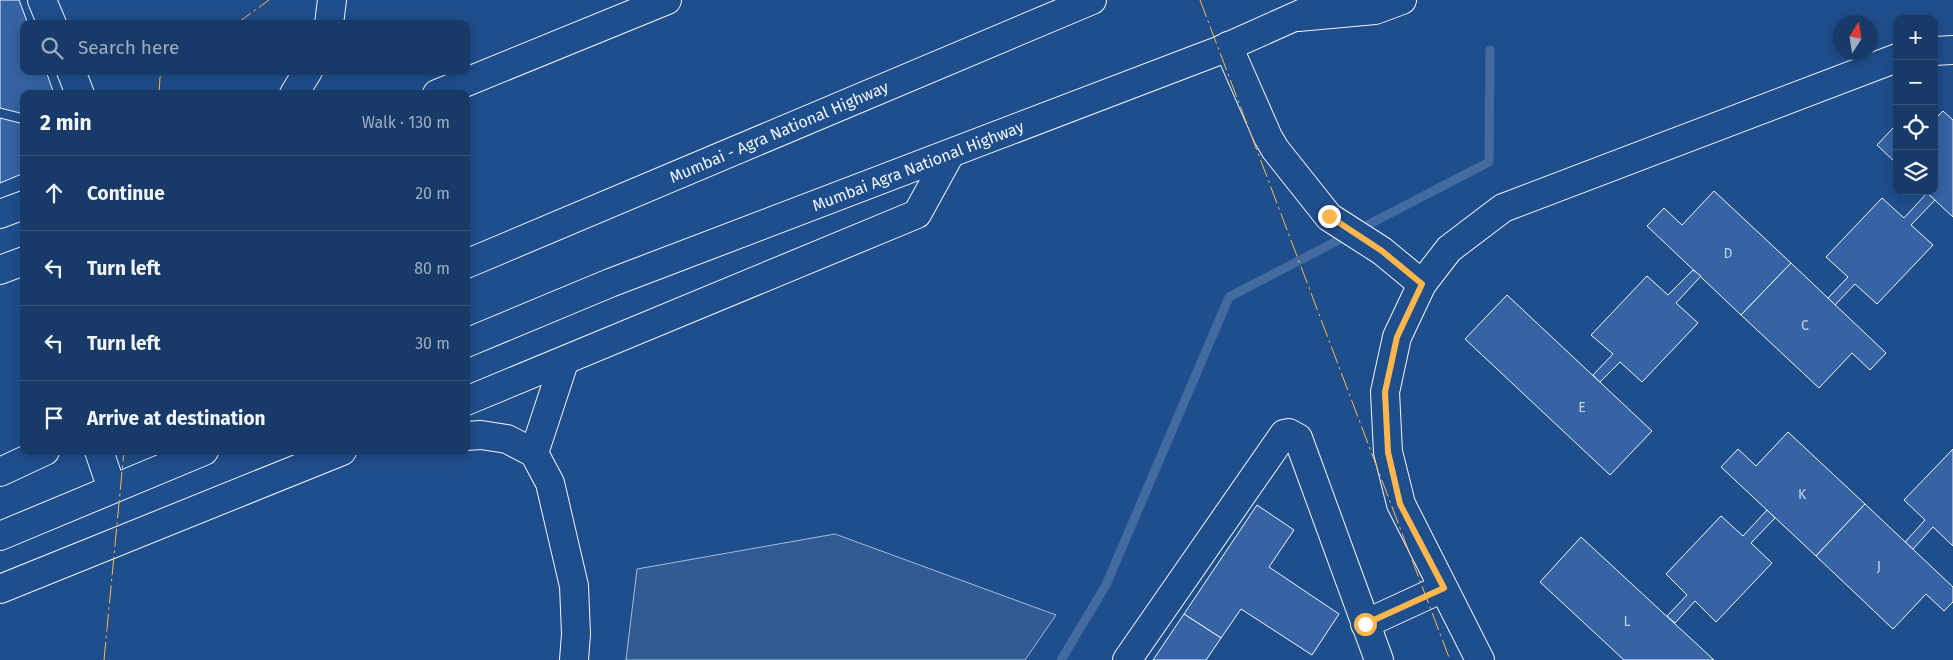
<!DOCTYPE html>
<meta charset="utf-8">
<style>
:root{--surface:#173a69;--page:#244571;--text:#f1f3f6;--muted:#9eadc0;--line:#36547d}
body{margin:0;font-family:"Fira Sans",sans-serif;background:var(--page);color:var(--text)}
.controls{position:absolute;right:15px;top:15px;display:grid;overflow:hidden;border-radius:10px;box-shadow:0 2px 12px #0003}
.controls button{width:45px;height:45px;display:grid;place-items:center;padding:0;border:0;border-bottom:1px solid var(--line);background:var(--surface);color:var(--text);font:25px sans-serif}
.compass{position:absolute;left:1833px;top:15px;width:45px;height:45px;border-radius:50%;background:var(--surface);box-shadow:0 2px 12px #0003;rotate:12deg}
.stop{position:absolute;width:15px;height:15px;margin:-11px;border:4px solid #ffb74d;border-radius:50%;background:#fff}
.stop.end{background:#ffb74d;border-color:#fff;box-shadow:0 1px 5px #0008}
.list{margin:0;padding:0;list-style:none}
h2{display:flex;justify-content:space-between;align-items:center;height:65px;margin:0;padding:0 20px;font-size:21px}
h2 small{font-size:16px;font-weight:400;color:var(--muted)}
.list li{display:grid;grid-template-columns:32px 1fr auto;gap:15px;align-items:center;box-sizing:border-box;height:75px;padding:0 20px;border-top:1px solid var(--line)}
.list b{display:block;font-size:19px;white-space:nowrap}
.list em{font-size:16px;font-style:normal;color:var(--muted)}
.icon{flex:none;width:28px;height:28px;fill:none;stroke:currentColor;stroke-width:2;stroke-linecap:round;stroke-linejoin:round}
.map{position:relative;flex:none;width:1953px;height:660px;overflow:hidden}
.search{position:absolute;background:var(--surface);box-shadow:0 2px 12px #0003;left:20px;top:20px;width:450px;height:55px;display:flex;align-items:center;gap:12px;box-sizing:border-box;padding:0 18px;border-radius:10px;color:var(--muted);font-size:19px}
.panel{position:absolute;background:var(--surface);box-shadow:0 2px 12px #0003;left:20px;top:90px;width:450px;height:365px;border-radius:10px}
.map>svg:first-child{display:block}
.built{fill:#305b95;stroke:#a8bbd7}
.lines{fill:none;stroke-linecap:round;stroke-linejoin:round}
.stream{stroke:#446ba0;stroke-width:9}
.building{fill:#3563a3;stroke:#f2f6ff}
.minor-casing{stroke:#f2f6ff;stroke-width:30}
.highway-casing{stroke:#f2f6ff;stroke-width:30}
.minor{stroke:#1f4e8c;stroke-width:28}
.highway{stroke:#1f4e8c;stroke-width:28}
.power{stroke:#ffb74d;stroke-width:1;stroke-dasharray:18 4 2.5 4;stroke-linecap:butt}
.route{stroke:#ffb74d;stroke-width:6}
.labels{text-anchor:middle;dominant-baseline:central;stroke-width:4;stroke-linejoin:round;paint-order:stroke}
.number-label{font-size:14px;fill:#c3d1e8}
.street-label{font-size:16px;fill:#f2f6ff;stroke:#1f4e8c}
</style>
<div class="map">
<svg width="1953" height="660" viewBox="0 0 1953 660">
<rect width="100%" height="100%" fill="#1f4e8c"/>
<polygon class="built" points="835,534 1056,615 1025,660 626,660 637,569"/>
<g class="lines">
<polyline class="stream" points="1061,660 1106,585 1229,297 1489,162 1490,50"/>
</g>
<g class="building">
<polygon points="0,0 19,0 28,24 24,24 24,71 46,71 54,94 24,94 24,114 0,108"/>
<polygon points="1943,111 1953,120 1953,217 1925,191 1934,191 1934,120"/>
<polygon points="0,118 24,124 24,173 0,183"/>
<polygon points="1893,128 1897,131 1897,164 1877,145"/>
<polygon points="1714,191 1791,263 1741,315 1647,226 1664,208 1682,225"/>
<polygon points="1927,193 1935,200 1911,225 1933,245 1877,304 1855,284 1835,305 1828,298 1848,277 1826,257 1882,198 1904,218"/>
<polygon points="1791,263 1886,353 1870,370 1852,353 1819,388 1741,315"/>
<polygon points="1693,270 1701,276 1676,303 1698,323 1642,382 1620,362 1600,382 1593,375 1613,354 1591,335 1647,276 1668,295"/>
<polygon points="1507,295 1652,431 1610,475 1465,339"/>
<polygon points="1788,432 1865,504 1816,556 1721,467 1738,449 1756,466"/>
<polygon points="1953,449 1953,546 1933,527 1913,549 1905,542 1925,520 1904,500"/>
<polygon points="1865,504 1953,587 1953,602 1944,611 1926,594 1893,629 1816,556"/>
<polygon points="1257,505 1294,530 1269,567 1339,614 1312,655 1241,609 1221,638 1184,614"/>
<polygon points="1767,510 1775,518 1751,543 1772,563 1716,622 1695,601 1675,623 1667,616 1687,595 1666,574 1721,516 1743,536"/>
<polygon points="1581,537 1714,660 1624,660 1540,582"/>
<polygon points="1184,614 1221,638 1206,660 1153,660"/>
</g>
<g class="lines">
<defs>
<g id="minor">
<polyline points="42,0 52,24"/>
<polyline points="1298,17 1375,10 1402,0"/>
<polyline points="329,24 332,0"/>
<polyline points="1228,46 1268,137 1275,149 1329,217 1382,251 1422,284"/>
<polyline points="1934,51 1953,50"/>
<polyline points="71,71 80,94"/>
<polyline points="294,94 308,71"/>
<polyline points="437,94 667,0"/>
<polyline points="0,214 24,205"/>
<polyline points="0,270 24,261"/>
<polyline points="466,401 917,214 950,154"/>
<polyline points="466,436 481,435 507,439 534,453 550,483 574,586 576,634 574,660"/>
<polyline points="534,453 564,362"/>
<polyline points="0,589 342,451"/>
<polyline points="1365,624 1443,588"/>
<polyline points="1127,660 1284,434 1289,433 1298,438 1379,660"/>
<polyline points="1480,660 1401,504 1388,452 1385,392 1397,337 1422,284 1449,249 1503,208 1897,58"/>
</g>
<g id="highway">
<polyline points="466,264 1092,0"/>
<polyline points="466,343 610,283 1218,51 1332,0"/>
<polyline points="99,451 112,489"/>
<polyline points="0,472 45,451"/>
<polyline points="0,536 204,451"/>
</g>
</defs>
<use href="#minor" class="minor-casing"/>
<use href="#highway" class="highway-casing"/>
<use href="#minor" class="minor"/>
<use href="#highway" class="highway"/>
<g class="power">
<polyline points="1200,0 1450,660"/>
<polyline points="236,24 269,0"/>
<polyline points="159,94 160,77 168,71"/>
<polyline points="104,660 124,451"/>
</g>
</g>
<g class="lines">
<polyline class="route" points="1329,216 1382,251 1422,284 1397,337 1385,392 1388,452 1400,504 1444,588 1365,624"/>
</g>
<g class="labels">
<g class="number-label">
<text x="1728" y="253">D</text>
<text x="1805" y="325">C</text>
<text x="1582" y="407">E</text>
<text x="1802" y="494">K</text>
<text x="1879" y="566">J</text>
<text x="1627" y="621">L</text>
</g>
<g class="street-label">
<text transform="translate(779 132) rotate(-23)">Mumbai - Agra National Highway</text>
<text transform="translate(918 166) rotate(-21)">Mumbai Agra National Highway</text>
</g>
</g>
</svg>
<div class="controls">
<button>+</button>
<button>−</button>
<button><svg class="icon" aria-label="locate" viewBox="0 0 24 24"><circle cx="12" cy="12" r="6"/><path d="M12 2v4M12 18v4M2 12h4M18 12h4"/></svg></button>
<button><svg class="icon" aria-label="layers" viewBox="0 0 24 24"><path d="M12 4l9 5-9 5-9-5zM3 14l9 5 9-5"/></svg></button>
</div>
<svg class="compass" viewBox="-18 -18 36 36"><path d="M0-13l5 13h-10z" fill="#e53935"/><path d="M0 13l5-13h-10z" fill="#9eadc0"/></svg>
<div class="stop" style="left:1365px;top:624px"></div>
<div class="stop end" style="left:1329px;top:216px"></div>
<div class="search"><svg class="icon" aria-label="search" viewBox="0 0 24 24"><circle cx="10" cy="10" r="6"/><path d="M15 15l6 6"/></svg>Search here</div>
<section class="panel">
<h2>2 min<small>Walk · 130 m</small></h2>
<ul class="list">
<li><svg class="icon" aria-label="ahead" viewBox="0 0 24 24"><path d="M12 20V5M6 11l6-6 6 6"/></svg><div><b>Continue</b></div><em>20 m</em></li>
<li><svg class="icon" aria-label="left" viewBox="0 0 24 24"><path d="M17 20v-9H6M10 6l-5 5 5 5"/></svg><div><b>Turn left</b></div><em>80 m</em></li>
<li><svg class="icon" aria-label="left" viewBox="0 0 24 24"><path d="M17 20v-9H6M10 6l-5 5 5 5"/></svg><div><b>Turn left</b></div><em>30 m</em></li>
<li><svg class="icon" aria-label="arrive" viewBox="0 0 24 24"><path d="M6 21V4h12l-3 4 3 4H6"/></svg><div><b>Arrive at destination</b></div></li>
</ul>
</section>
</div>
